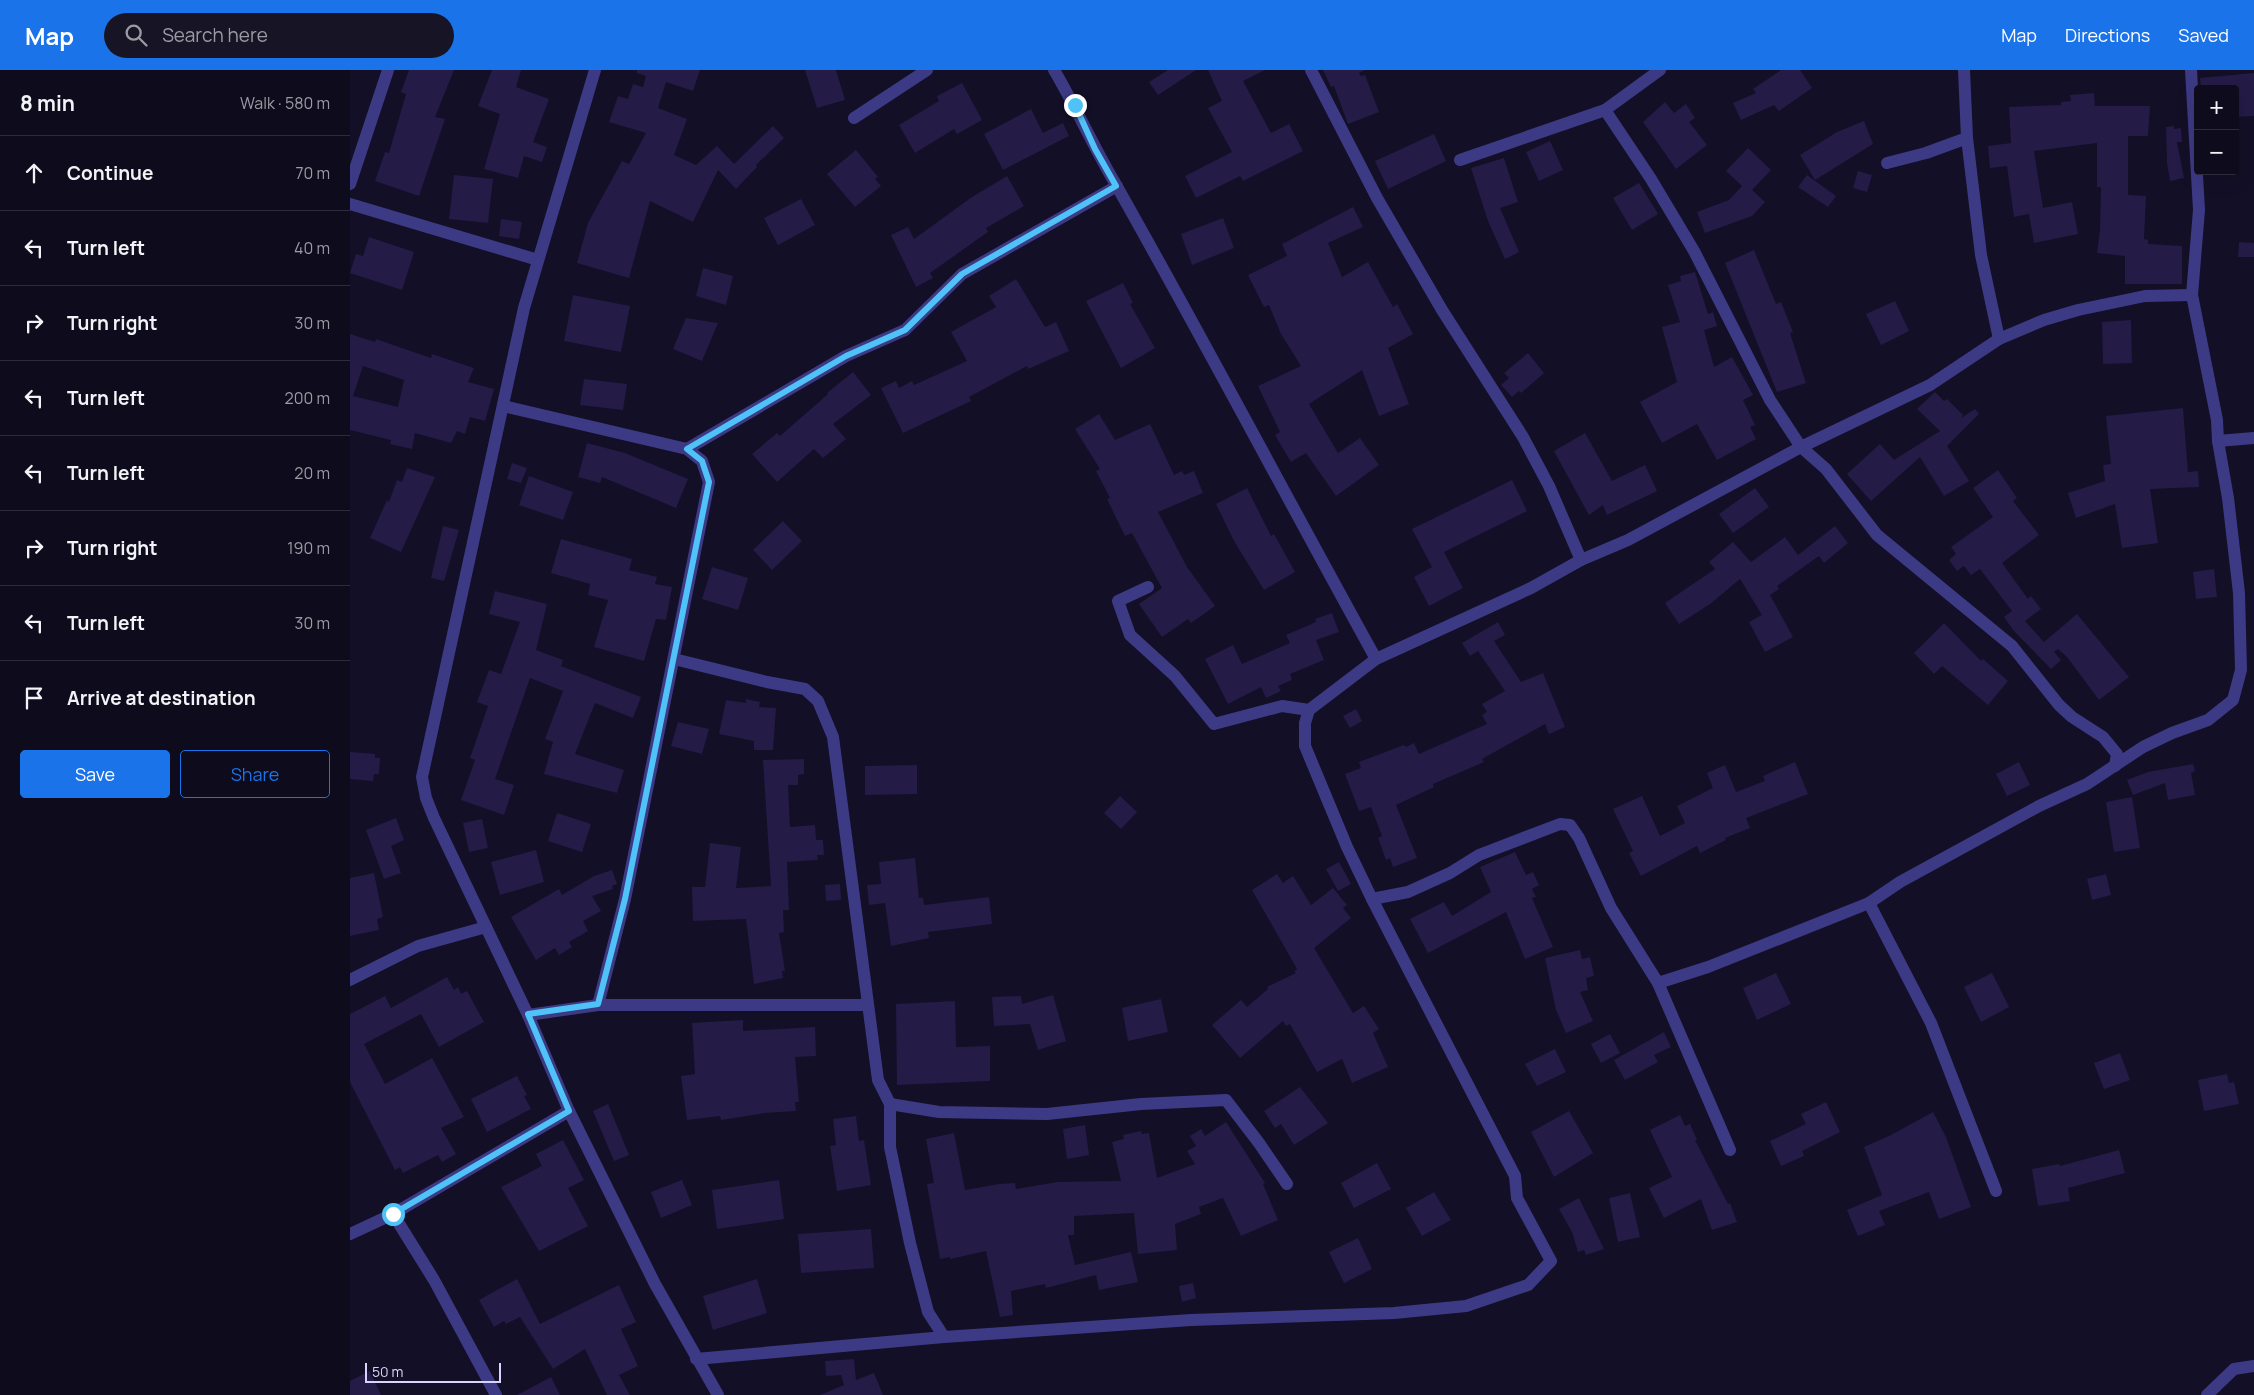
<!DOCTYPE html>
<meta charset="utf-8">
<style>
:root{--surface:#0e0b1c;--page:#171425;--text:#f1f3f6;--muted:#9b9ba3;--line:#2e2b3b;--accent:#1a73e8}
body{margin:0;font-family:Manrope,sans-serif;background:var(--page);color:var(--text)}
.controls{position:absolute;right:15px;top:15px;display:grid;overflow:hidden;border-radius:5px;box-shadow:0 5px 20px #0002}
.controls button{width:45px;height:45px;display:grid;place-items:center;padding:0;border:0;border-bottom:1px solid var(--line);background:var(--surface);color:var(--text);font:25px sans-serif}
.scale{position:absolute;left:15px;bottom:12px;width:136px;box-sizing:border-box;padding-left:5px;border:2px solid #d9d4ff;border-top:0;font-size:14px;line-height:18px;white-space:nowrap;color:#d9d4ff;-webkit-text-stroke:4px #130f26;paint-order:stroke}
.stop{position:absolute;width:15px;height:15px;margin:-11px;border:4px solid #4fc3f7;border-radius:50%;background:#fff}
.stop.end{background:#4fc3f7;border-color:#fff;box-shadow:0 1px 5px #0008}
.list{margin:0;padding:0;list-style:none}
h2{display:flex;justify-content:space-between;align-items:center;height:65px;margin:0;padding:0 20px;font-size:21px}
h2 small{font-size:16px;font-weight:400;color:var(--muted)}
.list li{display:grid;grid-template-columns:32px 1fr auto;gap:15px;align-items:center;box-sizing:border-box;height:75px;padding:0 20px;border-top:1px solid var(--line)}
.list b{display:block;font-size:19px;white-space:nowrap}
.list em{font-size:16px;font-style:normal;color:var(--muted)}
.actions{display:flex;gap:10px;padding:15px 20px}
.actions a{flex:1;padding:11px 0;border:1px solid var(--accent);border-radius:5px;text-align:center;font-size:18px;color:var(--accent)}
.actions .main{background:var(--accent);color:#fff}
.icon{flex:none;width:28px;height:28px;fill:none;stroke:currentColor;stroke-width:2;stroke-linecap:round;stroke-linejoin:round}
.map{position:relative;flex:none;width:1904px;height:1325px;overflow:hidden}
header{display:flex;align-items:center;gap:30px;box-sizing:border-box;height:70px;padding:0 25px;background:var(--accent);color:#fff}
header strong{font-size:24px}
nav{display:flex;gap:28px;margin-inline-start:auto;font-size:18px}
.search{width:350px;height:45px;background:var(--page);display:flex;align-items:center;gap:12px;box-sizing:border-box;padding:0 18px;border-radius:28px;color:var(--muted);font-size:19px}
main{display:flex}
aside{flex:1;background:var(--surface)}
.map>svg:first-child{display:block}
.building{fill:#241b47;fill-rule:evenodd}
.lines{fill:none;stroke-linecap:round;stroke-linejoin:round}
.minor{stroke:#3d3a85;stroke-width:12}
.route{stroke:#4fc3f7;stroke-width:6}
</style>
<header>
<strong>Map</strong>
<div class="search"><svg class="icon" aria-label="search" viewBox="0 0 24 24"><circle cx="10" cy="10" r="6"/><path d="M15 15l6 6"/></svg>Search here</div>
<nav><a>Map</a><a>Directions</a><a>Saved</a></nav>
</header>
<main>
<aside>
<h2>8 min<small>Walk · 580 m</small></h2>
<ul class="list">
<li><svg class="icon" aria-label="ahead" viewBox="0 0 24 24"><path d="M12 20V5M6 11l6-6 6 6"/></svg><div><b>Continue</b></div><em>70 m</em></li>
<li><svg class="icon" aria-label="left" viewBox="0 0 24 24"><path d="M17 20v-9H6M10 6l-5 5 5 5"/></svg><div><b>Turn left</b></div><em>40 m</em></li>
<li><svg class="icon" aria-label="right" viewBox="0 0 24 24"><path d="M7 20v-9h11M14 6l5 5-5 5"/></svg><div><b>Turn right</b></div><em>30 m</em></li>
<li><svg class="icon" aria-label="left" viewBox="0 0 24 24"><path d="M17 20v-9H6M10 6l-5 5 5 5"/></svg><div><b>Turn left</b></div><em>200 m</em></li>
<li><svg class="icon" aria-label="left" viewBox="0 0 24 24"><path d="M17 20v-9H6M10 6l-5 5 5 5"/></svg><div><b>Turn left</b></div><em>20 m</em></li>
<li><svg class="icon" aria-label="right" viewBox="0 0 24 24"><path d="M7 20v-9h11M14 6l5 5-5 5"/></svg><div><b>Turn right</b></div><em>190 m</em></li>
<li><svg class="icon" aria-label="left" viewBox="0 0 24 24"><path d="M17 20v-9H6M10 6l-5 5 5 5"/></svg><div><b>Turn left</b></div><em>30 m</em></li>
<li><svg class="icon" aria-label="arrive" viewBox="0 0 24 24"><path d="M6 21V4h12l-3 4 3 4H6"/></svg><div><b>Arrive at destination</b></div></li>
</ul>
<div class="actions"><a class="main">Save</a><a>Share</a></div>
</aside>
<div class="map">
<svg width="1904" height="1325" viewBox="0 0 1904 1325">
<rect width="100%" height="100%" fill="#130f26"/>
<g class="building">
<polygon points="59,0 104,0 85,47 95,49 69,126 25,111 35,82 39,83 56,24 51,22"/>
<polygon points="142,0 171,0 166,17 199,29 183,72 197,77 192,92 174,86 168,108 134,99 150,44 128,36"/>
<polygon points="287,0 350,0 343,21 316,12 308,38 337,49 324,85 346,95 367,76 384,94 423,56 434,68 406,95 407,97 386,119 368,100 343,152 300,131 279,208 227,193 238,153 272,91 279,94 296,63 259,52 268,26 278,29 283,14 293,17 296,6 287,3"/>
<polygon points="455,0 486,0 495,30 467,38"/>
<polygon points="818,0 846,0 808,25 799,12"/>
<polygon points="858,0 915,0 893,11 921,63 939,54 953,81 893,111 890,106 846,128 835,106 882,82 858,38 872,31"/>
<polygon points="973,0 1015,0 1009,3 1011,6 1015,5 1029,42 998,54 984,16 981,17"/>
<polygon points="1431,0 1450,0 1462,18 1429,41 1424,35 1391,50 1383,33 1406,23 1403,19"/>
<polygon points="1904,3 1904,46 1885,47 1885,19 1851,19 1850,8"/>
<polygon points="612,13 632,50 607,64 604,59 565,83 549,55 589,31 587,26"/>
<polygon points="1744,23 1745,36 1800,36 1798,66 1778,66 1778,125 1796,126 1794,169 1798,170 1798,174 1832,176 1832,214 1775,214 1775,186 1747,183 1750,160 1751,117 1747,117 1747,73 1684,81 1693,138 1722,132 1728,164 1684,173 1679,144 1664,147 1657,96 1640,98 1638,76 1661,73 1659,37 1711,35 1711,32 1721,31 1720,25"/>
<polygon points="1315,32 1324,43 1336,34 1345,48 1339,52 1357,75 1326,99 1293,52"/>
<polygon points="681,39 693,63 713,53 719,66 653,100 634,64"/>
<polygon points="1514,51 1523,74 1465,110 1450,85 1487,62"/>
<polygon points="1824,56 1824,59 1831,58 1832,72 1827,72 1834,108 1820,111 1817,93 1816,57"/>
<polygon points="1084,64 1096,91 1038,119 1025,91"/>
<polygon points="1200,71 1213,100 1189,111 1176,82"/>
<polygon points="1398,78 1421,100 1402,120 1415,132 1402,146 1355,163 1347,142 1379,130 1392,116 1376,101"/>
<polygon points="506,80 528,107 525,109 531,116 505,137 477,104"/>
<polygon points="1154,88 1168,132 1150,138 1169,182 1155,189 1138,151 1121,98"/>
<polygon points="1508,101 1522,105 1517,122 1503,118"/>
<polygon points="104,105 143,109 138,153 99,149"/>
<polygon points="1457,105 1486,126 1478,137 1448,117"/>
<polygon points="657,106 674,136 636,158 638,162 580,203 583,208 566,217 541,165 558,157 564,169 622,127"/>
<polygon points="1289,113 1308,144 1282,160 1263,128"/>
<polygon points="451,129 465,155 428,175 414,148"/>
<polygon points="1003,137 1013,157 978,173 992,207 1018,192 1043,237 1047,234 1063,264 1038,278 1059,334 1029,346 1012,300 959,334 988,383 1010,368 1029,395 986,426 956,383 941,392 925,365 930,362 908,316 951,296 931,264 919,235 914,237 898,205 937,186 932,174"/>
<polygon points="873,148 884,178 842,195 831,164"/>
<polygon points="151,149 172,152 169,169 149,166"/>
<polygon points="19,167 64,182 52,220 0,203 6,184 13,186"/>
<polygon points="1889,172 1904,173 1904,187 1888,187"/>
<polygon points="1404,180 1426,234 1431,232 1443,262 1440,263 1456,313 1427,322 1375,193"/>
<polygon points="353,198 383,206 376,235 346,226"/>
<polygon points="1345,202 1358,244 1363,242 1367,256 1354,260 1364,297 1382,287 1403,325 1393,330 1405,355 1400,357 1406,369 1367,390 1347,354 1312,373 1290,332 1327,312 1312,257 1330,252 1318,215 1331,211 1330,206"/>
<polygon points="666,209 695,257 706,252 719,281 678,299 677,296 619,327 621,331 553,363 531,318 546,311 549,318 562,311 564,315 617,291 601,262 646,237 639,226"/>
<polygon points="773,213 783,233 780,234 805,278 771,298 736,231"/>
<polygon points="223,225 280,236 271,282 214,271"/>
<polygon points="1545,231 1559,261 1531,275 1516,244"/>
<polygon points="336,248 368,253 352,291 323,279"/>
<polygon points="1781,250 1782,293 1753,294 1752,252"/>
<path d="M0 264 25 272 26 269 81 288 82 284 124 298 118 312 144 319 135 351 120 347 115 364 107 361 101 373 65 363 62 379 40 374 41 370 0 360ZM13 296 54 310 48 337 3 326Z"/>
<polygon points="1178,283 1194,303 1171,323 1169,321 1162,327 1151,315 1159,308 1154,303"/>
<polygon points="503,302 521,325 483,354 496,369 473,388 464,379 427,412 402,384 427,363 430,366 478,324 477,323"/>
<polygon points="234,309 277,314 273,340 230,335"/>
<polygon points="1585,322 1594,331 1597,329 1613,345 1611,348 1625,339 1629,344 1597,376 1619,411 1594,426 1570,387 1521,431 1497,404 1530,374 1544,390 1590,361 1567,339"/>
<polygon points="1833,338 1838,402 1848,401 1849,417 1800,419 1808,473 1772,478 1765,434 1726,448 1718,423 1755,411 1753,395 1761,394 1756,346"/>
<polygon points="749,344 765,370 800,354 824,405 832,401 834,405 844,401 853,423 808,442 837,497 865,536 841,553 838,549 812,567 789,534 812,518 782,463 775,466 757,429 760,428 746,401 750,399 725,359"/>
<polygon points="1235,363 1262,411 1295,395 1307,421 1257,445 1253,435 1239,445 1204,381"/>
<polygon points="237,373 275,383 338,409 326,438 252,407 250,413 228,407"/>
<polygon points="162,393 177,398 171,413 157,409"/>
<polygon points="57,398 85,407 51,482 20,468 37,430 39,432 47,410 52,412"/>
<polygon points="1648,400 1667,428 1663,431 1689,465 1652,493 1678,529 1681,526 1691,539 1675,551 1694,572 1727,544 1779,607 1749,630 1717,587 1708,579 1704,582 1711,590 1701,599 1663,560 1654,547 1662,541 1630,499 1621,505 1614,496 1607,501 1599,490 1606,484 1601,477 1643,447 1623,418"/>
<polygon points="179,406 223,422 213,450 169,435"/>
<polygon points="1162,410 1177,441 1094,482 1113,518 1079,536 1064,507 1082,497 1062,459"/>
<polygon points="897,418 921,466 924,464 945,502 914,520 884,471 866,434"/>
<polygon points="1405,418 1419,437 1383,463 1369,444"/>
<polygon points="433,451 452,471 422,500 403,480"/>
<polygon points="93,456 109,460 94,511 81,508"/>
<polygon points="1485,456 1498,473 1474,493 1469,486 1427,516 1429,519 1420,525 1443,567 1415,582 1399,552 1412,545 1390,509 1360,534 1329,554 1315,533 1365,499 1359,492 1383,472 1401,492 1435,467 1448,485"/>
<polygon points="211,469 282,489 279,500 307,507 305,514 322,517 316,550 306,549 294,591 244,577 258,530 238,525 240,514 201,503"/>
<polygon points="362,497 398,508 388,540 352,529"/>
<polygon points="1864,499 1867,527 1846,529 1843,502"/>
<polygon points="145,521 197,534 186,580 213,590 211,596 291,627 283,648 245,633 225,684 274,700 267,723 194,704 203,672 195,669 213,621 180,608 145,709 164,715 154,745 111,730 125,690 120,688 138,636 127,632 139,600 151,604 170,552 139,544"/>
<polygon points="982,543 989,562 966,570 974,590 940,604 942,610 928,616 931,621 916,628 911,617 878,634 855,589 883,575 892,594 940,573 936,565 966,552 965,549"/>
<polygon points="1148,552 1155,565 1144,571 1171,612 1193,603 1215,657 1199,664 1195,654 1132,689 1134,692 1083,714 1084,717 1046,735 1067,788 1043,797 1040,788 1036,790 1028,768 1032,766 1021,737 1009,741 995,704 1011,698 1009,692 1054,675 1056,677 1064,673 1069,684 1137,654 1132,645 1137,642 1132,634 1155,621 1128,581 1120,586 1112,573"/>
<polygon points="1594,553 1631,591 1633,589 1658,611 1638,635 1592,596 1584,604 1564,583"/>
<polygon points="396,629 410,632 409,637 426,638 423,680 404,680 404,671 369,664 376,630 396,633"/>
<polygon points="1006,639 1012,651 1000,658 993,646"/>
<polygon points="328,652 359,659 352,684 321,676"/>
<polygon points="0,682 25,684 25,688 30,688 29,704 24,704 23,711 0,709"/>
<polygon points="454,689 454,704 448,705 448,715 438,715 440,757 465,755 466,770 473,770 474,785 467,785 468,790 437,792 439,840 433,840 434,862 429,863 435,901 432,901 433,908 404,914 396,849 343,851 342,817 355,817 360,773 391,777 386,818 421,816 413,690"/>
<polygon points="1445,692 1458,724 1396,748 1400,758 1375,768 1376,770 1350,783 1347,776 1291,806 1279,783 1283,781 1263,739 1292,726 1310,766 1335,753 1327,736 1363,718 1357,703 1375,695 1386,722 1415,711 1413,706"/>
<polygon points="1669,692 1680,715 1657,726 1646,704"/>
<polygon points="1843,694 1845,701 1841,703 1845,725 1818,730 1815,713 1783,725 1777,710 1798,702"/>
<polygon points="567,695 567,724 515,725 515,696"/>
<polygon points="770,726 787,742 771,759 754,743"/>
<polygon points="1782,727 1790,778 1764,782 1756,732"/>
<polygon points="207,743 241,754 232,782 198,771"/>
<polygon points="46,748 54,770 41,776 51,803 34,809 16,760"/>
<polygon points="132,749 138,778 119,782 113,753"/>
<polygon points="186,780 194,812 150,825 141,792"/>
<polygon points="1165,782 1176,805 1183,802 1189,815 1182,819 1186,827 1182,828 1203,877 1175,889 1156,842 1078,883 1060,849 1094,832 1102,846 1141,822 1130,797"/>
<polygon points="565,788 569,828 573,827 574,835 639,827 642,854 578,862 579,868 541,876 535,833 519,835 517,815 531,814 529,792"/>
<polygon points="989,792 1001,814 988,821 976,799"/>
<polygon points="262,800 267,814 262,816 263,819 242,826 251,841 233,851 238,861 219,872 222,877 209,885 205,878 186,890 161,847 209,819 212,825 244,806"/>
<polygon points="24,803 33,847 27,849 29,860 0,866 0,808"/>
<polygon points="927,804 933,813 943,806 961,835 983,818 997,835 993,838 1001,848 964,878 1003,943 1014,936 1029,959 1023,963 1038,997 1002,1013 992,989 967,1002 940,954 936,956 933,951 890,988 862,955 891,930 897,937 918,919 917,917 946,903 944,901 947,899 902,820"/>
<polygon points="1756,804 1761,825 1742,830 1737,809"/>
<polygon points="490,814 491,830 476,831 475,815"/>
<polygon points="1230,880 1232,889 1240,887 1244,906 1236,908 1238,920 1230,922 1243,951 1216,963 1206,940 1195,888"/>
<polygon points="1426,903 1441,934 1407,950 1393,918"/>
<polygon points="1642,903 1659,937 1631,952 1614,917"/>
<polygon points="97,907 104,920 108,917 111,924 117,921 134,952 89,977 71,944 14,974 35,1014 82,988 114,1047 91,1058 106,1084 92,1092 88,1085 53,1103 50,1097 45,1100 0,1012 0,944 35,926 41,938"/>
<polygon points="703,925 716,971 688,980 680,954 644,956 642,927 671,926 672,934"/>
<polygon points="811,929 818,962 778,971 772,938"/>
<polygon points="605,931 606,977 640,976 640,1011 547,1015 546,934"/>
<polygon points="393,950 393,961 465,957 466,986 445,987 449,1032 445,1032 446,1041 415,1043 371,1050 370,1046 337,1050 331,1006 345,1004 342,953"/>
<polygon points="1314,962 1321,977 1304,985 1308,992 1275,1010 1264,990"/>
<polygon points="1260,964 1270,983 1251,993 1241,974"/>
<polygon points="1205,979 1216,1002 1187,1016 1175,994"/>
<polygon points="1770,983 1780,1010 1754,1019 1744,993"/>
<polygon points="1877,1004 1879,1013 1884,1012 1889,1034 1854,1041 1848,1010"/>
<polygon points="167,1006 177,1025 174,1026 181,1039 137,1062 121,1029"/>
<polygon points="950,1017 978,1053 944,1075 931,1054 925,1058 914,1041"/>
<polygon points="1476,1032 1490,1062 1452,1081 1454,1086 1431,1096 1420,1071 1456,1054 1451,1044"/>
<polygon points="258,1034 279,1085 264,1091 243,1041"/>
<polygon points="1219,1041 1243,1083 1204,1107 1181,1062"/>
<polygon points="1583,1042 1596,1067 1621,1137 1589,1149 1579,1122 1529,1141 1535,1155 1508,1166 1497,1140 1532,1125 1514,1077 1541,1065"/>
<polygon points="1330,1045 1335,1056 1340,1054 1347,1070 1345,1070 1378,1134 1380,1133 1387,1152 1362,1160 1351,1129 1314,1148 1299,1118 1322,1107 1300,1060"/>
<polygon points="506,1046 509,1071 514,1070 521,1115 487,1121 480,1076 486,1075 483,1049"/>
<polygon points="876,1052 915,1113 913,1114 928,1150 891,1166 873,1128 849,1137 851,1144 825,1154 827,1180 788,1184 784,1143 724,1146 724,1165 718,1165 725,1195 781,1182 788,1212 749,1220 746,1205 696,1218 695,1214 661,1221 663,1245 650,1247 636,1181 600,1189 600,1187 590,1189 577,1114 584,1113 576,1069 604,1063 615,1120 649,1114 665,1113 666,1119 708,1112 771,1111 762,1072 774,1069 773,1065 791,1061 792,1064 799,1063 807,1108 845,1094 837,1081 846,1076 840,1066 851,1059 855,1066"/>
<polygon points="735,1055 739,1085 717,1089 713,1059"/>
<polygon points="213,1070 234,1110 218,1118 238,1156 189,1181 151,1117 192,1096 186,1084"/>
<polygon points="1769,1080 1775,1103 1718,1118 1720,1131 1688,1136 1682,1099 1709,1094 1710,1096"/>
<polygon points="1027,1093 1041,1119 1004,1138 991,1113"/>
<polygon points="332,1110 342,1135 311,1148 301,1122"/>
<polygon points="429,1110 434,1149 367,1159 362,1120"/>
<polygon points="1084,1122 1101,1150 1072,1166 1056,1138"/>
<polygon points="1280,1123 1290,1167 1268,1172 1259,1128"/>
<polygon points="1229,1128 1254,1179 1236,1185 1234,1180 1228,1182 1222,1162 1209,1139"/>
<polygon points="521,1159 524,1198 451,1203 448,1164"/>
<polygon points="1008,1168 1022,1199 994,1213 979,1182"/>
<polygon points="167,1209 190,1254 269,1215 286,1252 271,1259 288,1296 269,1305 280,1325 257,1325 235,1279 203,1299 170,1247 156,1254 154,1251 144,1257 129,1230"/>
<polygon points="407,1209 417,1243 363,1260 353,1226"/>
<polygon points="843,1213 846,1228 832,1232 829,1216"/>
<polygon points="504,1289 506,1310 524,1303 533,1325 470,1325 494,1315 491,1305 476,1306 475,1291"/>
<polygon points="20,1301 31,1325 0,1325 0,1311"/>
<polygon points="201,1307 210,1325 167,1325"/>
</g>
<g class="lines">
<g class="minor">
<polyline points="245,0 174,238 72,707 76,728 84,748 178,945 219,1041 305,1214 368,1325"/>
<path d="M704 0C726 37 743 76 765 113 854 270 938 430 1026 589"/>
<polyline points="961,0 1027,128 1092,240 1173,367 1199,416 1231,490"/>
<polyline points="1310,0 1255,40 1301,109 1344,181 1420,330 1451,377 1476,399 1527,465 1662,576 1709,635 1722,647 1753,667 1767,684 1765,696"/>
<polyline points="1614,0 1617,68 1631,185 1649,269"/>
<polyline points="1841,0 1849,140 1842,225 1867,350 1868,371 1904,368"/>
<polyline points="504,48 577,0"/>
<polyline points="1110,90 1255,40"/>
<polyline points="1537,93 1576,83 1617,68"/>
<polyline points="0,114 38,0"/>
<polyline points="0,134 188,190"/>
<polyline points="153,336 337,379 352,391 359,412 275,829 248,935"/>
<polyline points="337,379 496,286 555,260 612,204 767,116"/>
<polyline points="798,517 768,531 780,565 825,606 864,654 932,636 959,640"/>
<polyline points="324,589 417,612 455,619 468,631 483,667 528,1010 540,1034 540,1077 560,1173 578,1242 594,1267"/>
<polyline points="1022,829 1058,822 1100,803 1129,785 1210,754 1220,755 1229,768 1261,838 1308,913 1380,1080"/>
<polyline points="1519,833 1581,953 1646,1121"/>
<polyline points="0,910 68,876 136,857"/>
<polyline points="1308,913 1358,897 1519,833 1550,812 1689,736 1737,714 1793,677 1822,663 1858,650 1883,630 1891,600 1889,523 1878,428 1868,371"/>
<polyline points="178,945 248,935 518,935"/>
<polyline points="540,1034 589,1042 697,1044 791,1034 876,1030 909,1073 937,1114"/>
<polyline points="43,1144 84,1210 146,1325"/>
<polyline points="0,1164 43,1144 219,1041"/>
<polyline points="346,1289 594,1267 841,1250 1044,1243 1116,1236 1178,1215 1201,1191 1167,1128 1165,1106 1022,829 997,777 955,676 955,653 959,640 1026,589 1181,518 1231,490 1278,470 1451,377 1580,315 1649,269 1694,250 1728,240 1795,226 1842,225"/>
<polyline points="1857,1325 1884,1299 1904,1296"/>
</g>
</g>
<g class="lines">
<polyline class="route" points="43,1144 219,1041 178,944 248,934 275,829 359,412 352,391 337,379 496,286 555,260 612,204 766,116 745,79 725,35"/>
</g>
</svg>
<div class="controls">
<button>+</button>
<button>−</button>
</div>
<div class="scale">50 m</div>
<div class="stop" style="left:43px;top:1144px"></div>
<div class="stop end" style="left:725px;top:35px"></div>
</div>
</main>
